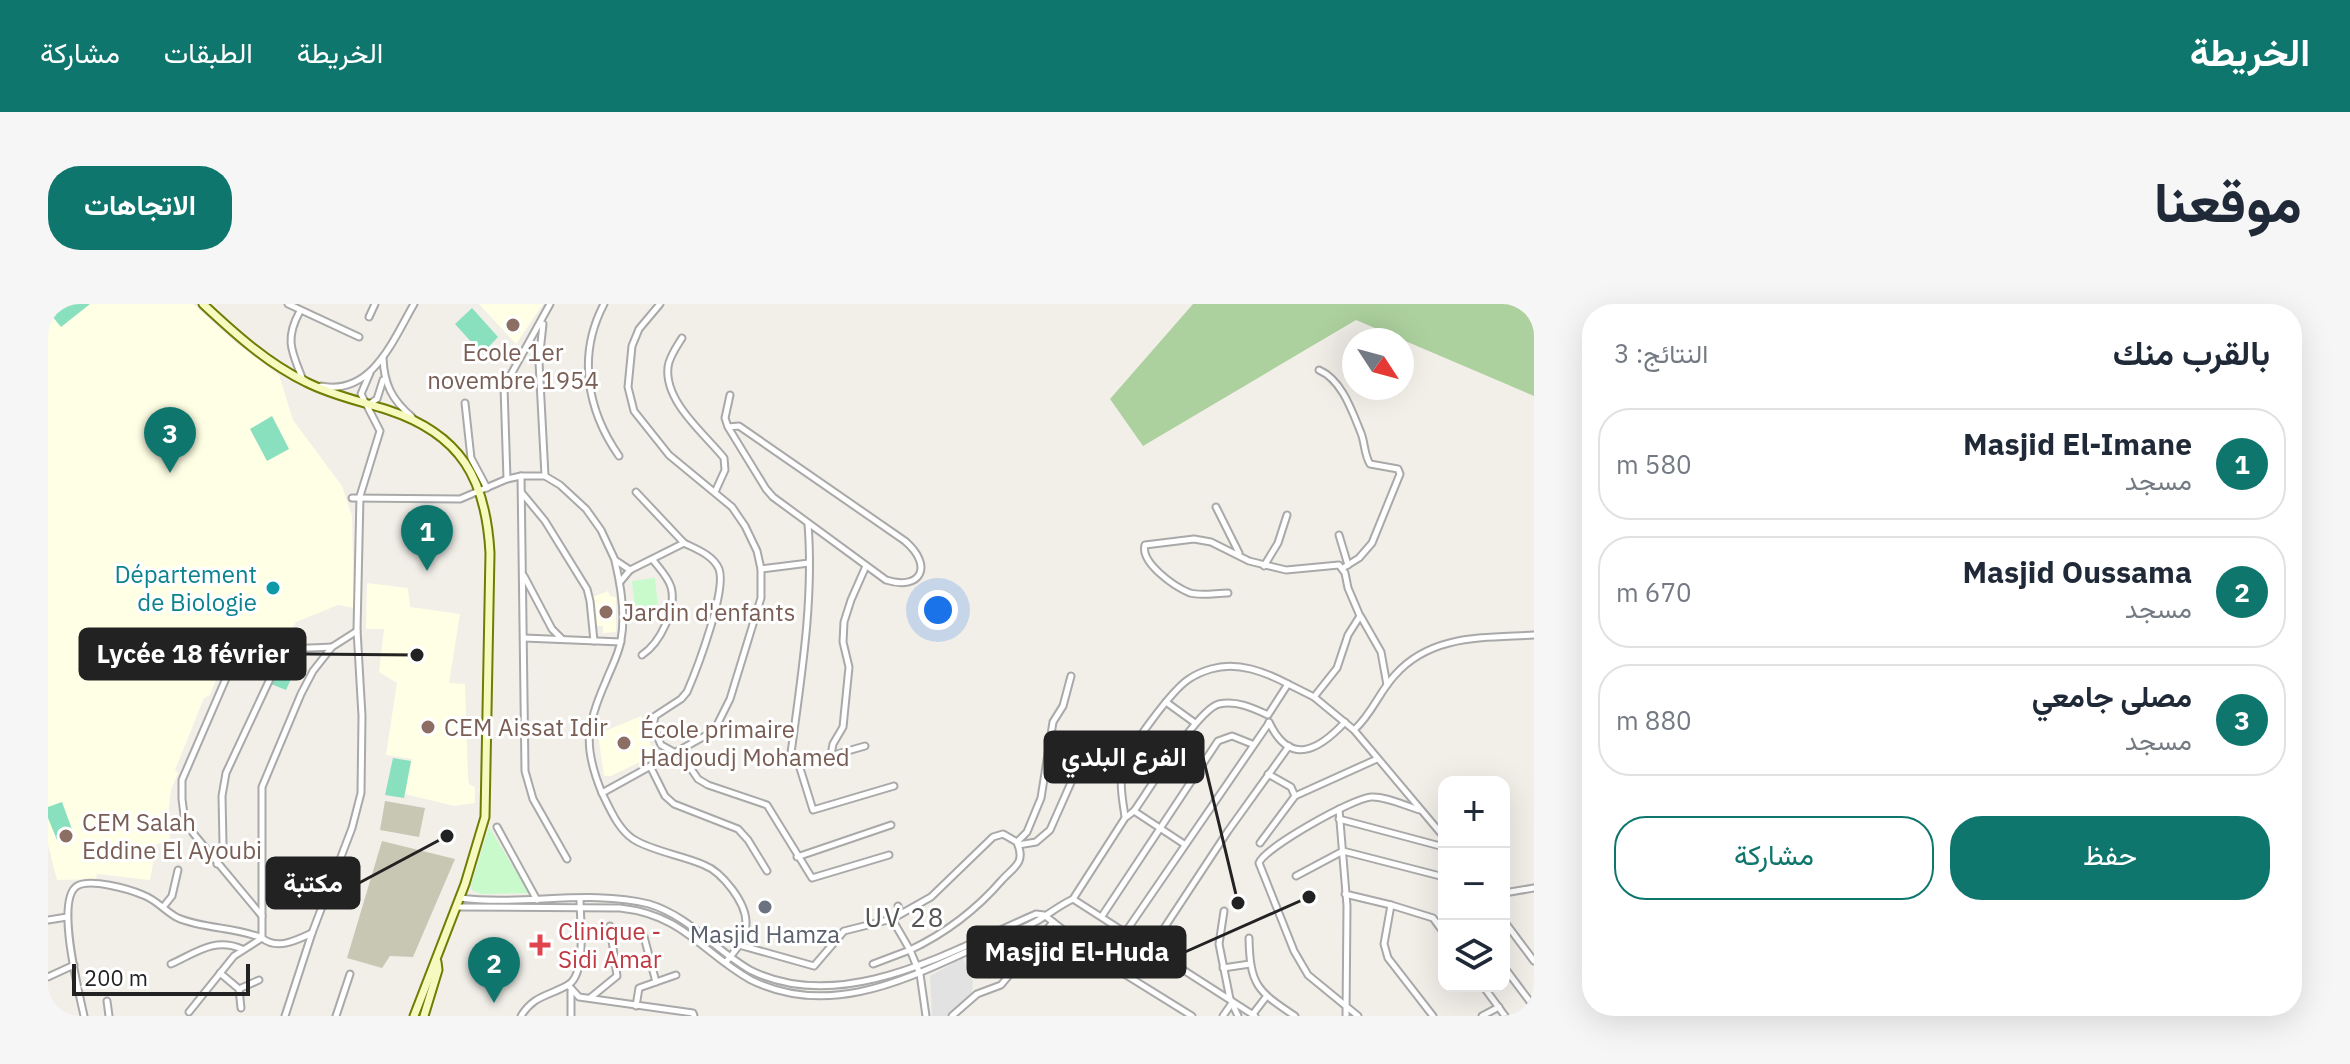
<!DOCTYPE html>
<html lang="ar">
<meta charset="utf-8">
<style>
:root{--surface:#fff;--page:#f6f6f7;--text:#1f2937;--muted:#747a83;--line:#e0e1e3;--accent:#0f766e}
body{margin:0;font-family:"IBM Plex Sans",Vazirmatn,sans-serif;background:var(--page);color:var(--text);direction:rtl}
.controls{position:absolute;right:24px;bottom:24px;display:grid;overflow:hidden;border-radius:16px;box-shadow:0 8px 32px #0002}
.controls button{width:72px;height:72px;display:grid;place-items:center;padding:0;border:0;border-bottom:2px solid var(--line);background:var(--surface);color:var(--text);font:40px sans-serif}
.compass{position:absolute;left:1294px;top:24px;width:72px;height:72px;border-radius:50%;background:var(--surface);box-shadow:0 8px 32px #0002;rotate:126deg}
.scale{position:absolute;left:24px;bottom:20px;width:178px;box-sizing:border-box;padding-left:8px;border:4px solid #222;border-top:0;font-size:22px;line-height:28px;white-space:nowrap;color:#222;-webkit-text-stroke:6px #fff;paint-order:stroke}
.you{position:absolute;left:890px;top:306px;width:28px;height:28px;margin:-20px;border:6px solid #fff;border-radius:50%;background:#1a73e8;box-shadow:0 0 0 12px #1a73e833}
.badge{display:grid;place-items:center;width:52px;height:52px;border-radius:50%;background:var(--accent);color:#fff;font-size:26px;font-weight:700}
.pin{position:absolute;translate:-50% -66px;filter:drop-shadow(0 2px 4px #0008)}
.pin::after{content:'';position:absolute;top:42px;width:28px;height:24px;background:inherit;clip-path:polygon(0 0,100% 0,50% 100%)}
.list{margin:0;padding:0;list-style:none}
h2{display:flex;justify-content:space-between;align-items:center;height:104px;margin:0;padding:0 32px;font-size:34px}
h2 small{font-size:26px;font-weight:400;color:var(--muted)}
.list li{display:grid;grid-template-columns:52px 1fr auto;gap:24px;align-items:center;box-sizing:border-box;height:112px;margin:0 16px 16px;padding:0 16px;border:2px solid var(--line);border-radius:32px}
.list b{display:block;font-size:30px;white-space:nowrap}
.list p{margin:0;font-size:26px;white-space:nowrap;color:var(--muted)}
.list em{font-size:26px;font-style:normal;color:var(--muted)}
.actions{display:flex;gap:16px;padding:24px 32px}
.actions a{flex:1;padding:18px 0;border:2px solid var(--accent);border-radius:32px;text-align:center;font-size:28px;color:var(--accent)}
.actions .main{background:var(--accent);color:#fff}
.icon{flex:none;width:44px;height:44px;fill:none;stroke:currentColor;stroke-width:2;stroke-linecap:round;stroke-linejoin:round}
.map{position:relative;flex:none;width:1486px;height:712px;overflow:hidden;direction:ltr;border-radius:32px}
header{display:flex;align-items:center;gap:48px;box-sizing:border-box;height:112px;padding:0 40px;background:var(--accent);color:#fff}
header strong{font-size:38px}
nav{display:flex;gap:44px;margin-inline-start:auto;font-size:28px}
.intro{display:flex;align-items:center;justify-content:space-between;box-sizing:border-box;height:192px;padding:0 48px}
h1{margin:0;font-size:56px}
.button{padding:20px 36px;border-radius:32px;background:var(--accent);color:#fff;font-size:28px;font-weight:700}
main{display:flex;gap:48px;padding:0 48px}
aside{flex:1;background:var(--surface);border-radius:32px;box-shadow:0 8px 32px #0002}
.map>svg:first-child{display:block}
.education{fill:#ffffe5}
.construction{fill:#c7c7b4}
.forest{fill:#add19e}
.park{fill:#c8facc}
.pitch{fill:#88e0be}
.parking{fill:#e2e2e2}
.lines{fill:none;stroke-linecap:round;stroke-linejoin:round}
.street-casing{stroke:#a9a9a9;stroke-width:9}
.secondary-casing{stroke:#707d05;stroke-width:11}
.street{stroke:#fff;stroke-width:5}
.secondary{stroke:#f7fabf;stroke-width:7}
.education-dot{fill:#8d6e63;stroke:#fff;stroke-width:3}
.culture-dot{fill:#0f9aa8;stroke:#fff;stroke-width:3}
.worship-dot{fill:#6b7280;stroke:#fff;stroke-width:3}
.health-dot{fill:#e0444e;stroke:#fff;stroke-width:3}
.labels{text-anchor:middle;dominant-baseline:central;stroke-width:6;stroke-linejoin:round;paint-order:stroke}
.education-label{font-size:24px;fill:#785e54;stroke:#fff;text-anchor:start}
.culture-label{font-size:24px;fill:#0d838f;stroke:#fff;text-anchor:end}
.health-label{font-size:24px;fill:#be3a42;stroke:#fff;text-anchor:start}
.worship-label{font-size:24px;fill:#5b616d;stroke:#fff}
.neighbourhood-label{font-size:26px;letter-spacing:2px;fill:#555;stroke:#fff}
.leader{fill:none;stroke:#222;stroke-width:3}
.callout-dot{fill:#222;stroke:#fff;stroke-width:3}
.callout{fill:#222;stroke:#222;stroke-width:3}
.callout-label{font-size:26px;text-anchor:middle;font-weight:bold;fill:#fff}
</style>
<header>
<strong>الخريطة</strong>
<nav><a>الخريطة</a><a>الطبقات</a><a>مشاركة</a></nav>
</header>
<div class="intro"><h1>موقعنا</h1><a class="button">الاتجاهات</a></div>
<main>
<aside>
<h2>بالقرب منك<small>النتائج: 3</small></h2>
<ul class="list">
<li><span class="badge">1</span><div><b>Masjid El-Imane</b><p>مسجد</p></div><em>580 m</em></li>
<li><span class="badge">2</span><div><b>Masjid Oussama</b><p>مسجد</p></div><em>670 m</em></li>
<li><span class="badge">3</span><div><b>مصلى جامعي</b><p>مسجد</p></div><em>880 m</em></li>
</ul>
<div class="actions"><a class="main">حفظ</a><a>مشاركة</a></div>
</aside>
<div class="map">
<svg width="1486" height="712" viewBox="0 0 1486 712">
<rect width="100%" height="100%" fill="#f2efe9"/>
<g class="education">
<polygon points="0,0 145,0 187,38 231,71 245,116 294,182 304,212 306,304 290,301 248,318 235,338 211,341 174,360 162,391 156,394 127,466 130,469 123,486 120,512 122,535 105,542 108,544 102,576 49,570 48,575 9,576 0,541"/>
<polygon points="431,0 495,0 468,40"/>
<polygon points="319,279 360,284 362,303 412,310 401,379 417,380 420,473 421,480 427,483 427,499 406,502 357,490 364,455 338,451 349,379 331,368 336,325 318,325"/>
<polygon points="560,287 562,292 568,293 568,328 555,329 555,322 548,322 545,293"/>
<polygon points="593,412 606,451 563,472 556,472 550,430"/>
</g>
<g class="construction">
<polygon points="337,497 377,504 371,533 332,526"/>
<polygon points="334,537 407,555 365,653 342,652 334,664 299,654"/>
</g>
<polygon class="forest" points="1145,0 1486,0 1486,92 1308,16 1095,142 1062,95"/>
<g class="park">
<polygon points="607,274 611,313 588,316 584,277"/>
<polygon points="441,523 481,589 433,590 424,586 423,581"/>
</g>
<g class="pitch">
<polygon points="7,0 42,0 13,23 0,7"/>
<polygon points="424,4 450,33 434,50 407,20"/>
<polygon points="224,112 241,145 219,157 202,125"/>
<polygon points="237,351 254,351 238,386 223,380"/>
<polygon points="345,454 363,457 356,494 337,491"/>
<polygon points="14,498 26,531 9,536 0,514 0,503"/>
</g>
<polygon class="parking" points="915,654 925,677 924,689 900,712 884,712 882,672"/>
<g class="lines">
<defs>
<g id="street">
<polyline points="240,0 311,33"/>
<path d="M556 0C529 51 539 106 571 152"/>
<path d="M612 0 591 25 584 42 580 83 586 107 621 151 684 203 697 222 709 247 713 265V294L682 395 666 427 554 489C562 505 570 525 585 535 606 548 634 551 656 561 674 568 699 599 698 620 698 635 687 647 678 658"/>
<path d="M252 7C236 36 244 48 255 76"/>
<polyline points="321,13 327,0"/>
<polyline points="495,20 491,58 497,172"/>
<path d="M634 34C629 42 621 53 620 63 616 98 657 130 676 154L677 166 667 188"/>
<path d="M335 54C336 80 344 96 364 113"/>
<path d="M1271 66C1294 76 1304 107 1313 129 1317 139 1316 150 1322 160L1350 165 1352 170 1324 239 1311 254 1295 264"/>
<path d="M273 82C324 92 345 36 366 0"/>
<polyline points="417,99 423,154 439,184"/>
<polyline points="321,100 329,95 335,76"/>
<path d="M680 123 691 122 857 237C886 262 873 287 838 276L725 193 718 185 680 123 677 114 682 91"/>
<polyline points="473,172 477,467 485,495 519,555"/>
<polyline points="459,175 456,83 502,0"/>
<polyline points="588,188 636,239"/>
<polyline points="474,189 497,217 539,285 542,297 546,337"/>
<polyline points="304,194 412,195 459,175 473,172 497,172 512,181 538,205 553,226 567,256 582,266 572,278"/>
<polyline points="1168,203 1191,249"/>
<polyline points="1291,231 1300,261"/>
<polyline points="1216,262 1230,239 1239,211"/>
<polyline points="713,265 761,259"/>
<path d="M582 266 636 239C648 245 665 251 671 265 679 286 649 365 639 388L633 395 607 412 605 422 613 441 635 453 650 475 660 481 719 501 764 574 841 551"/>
<polyline points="476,272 504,325 514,335"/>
<path d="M1180 289C1168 289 1153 292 1142 289 1127 283 1092 259 1097 241L1146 235 1163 238 1201 257 1238 266 1291 261 1297 269 1300 284 1312 312 1300 331 1289 364 1266 393"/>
<polyline points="1313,313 1333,348 1339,381"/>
<polyline points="476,334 573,338"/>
<path d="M594 351C612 339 629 305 623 283 620 273 611 264 605 256"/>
<polyline points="1118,398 1147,419"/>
<path d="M1221 418C1242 463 1271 446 1297 418"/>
<path d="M1306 426C1324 410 1331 388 1347 371 1383 330 1436 334 1486 331"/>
<polyline points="817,442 751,461 765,506 846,482"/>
<path d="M743 449C753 374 766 296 760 220"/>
<polyline points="783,451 785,440 795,423 801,363 795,338 796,318 803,296 818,262"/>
<polyline points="602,462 617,492 626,500 690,525 700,536 719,567"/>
<path d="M554 489C535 443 538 422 558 377 563 364 571 350 573 336 578 310 573 282 567 257"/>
<polyline points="1247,492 1329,455"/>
<polyline points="1291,505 1299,602 1298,712"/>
<polyline points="1086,507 1136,540"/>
<path d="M1077 513C1075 498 1071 480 1075 464 1080 445 1124 386 1141 375 1147 371 1156 367 1163 365 1190 357 1217 368 1240 380"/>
<polyline points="1291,515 1396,543"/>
<polyline points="449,523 489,596"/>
<polyline points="969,538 979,528 993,494 1005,418 1015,402 1023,372"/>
<polyline points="1212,539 1247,492 1243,483 1220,470"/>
<polyline points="970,541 988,538 1002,526 1029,465"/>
<polyline points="749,553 843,521"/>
<polyline points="169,560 175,540 174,492 178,469 236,345"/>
<polyline points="1248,572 1295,547 1396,573"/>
<polyline points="1456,589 1486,584"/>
<polyline points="1297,590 1343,601 1336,640 1340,654 1385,712"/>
<path d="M412 594C473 602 543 585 601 600 641 612 667 646 702 666 794 712 903 647 988 610L996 611 1057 658 1144 712"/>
<path d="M1025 595 1077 514 1086 507C1101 486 1150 405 1171 400 1188 396 1205 404 1220 411L1240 380 1266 393 1306 426 1396 533"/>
<polyline points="1343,601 1385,614 1396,629"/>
<polyline points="116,602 124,592 130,566"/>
<polyline points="850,602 853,609"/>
<path d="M409 603 572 604C636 611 653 648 703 676 776 712 849 680 916 649 940 638 966 630 989 617 1001 610 1012 601 1025 595L1207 712"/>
<polyline points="1176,607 1171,640 1182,695"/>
<path d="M214 612 145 529 136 511 134 495V476L179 372C206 339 245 346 284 343"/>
<polyline points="1054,612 1170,437 1184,432 1204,440"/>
<polyline points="0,616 19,613"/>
<polyline points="1456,617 1486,657"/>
<path d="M264 629C247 637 229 646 214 634V483L253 390 265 367 284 343 309 327"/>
<path d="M1201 634C1202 681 1209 687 1247 712"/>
<polyline points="691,641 766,662 796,627 844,615"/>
<polyline points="1103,644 1180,527 1241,442"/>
<polyline points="1057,658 1221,419"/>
<path d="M123 660C148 649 166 633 194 645"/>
<path d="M825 660 862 646 844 615 883 593 945 533 955 530 969 538C971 544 974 550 971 557 968 564 959 570 954 576 928 606 898 629 862 646L872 670 878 712"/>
<polyline points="1456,663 1486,703"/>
<polyline points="1175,664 1202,660"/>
<polyline points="172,669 191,685 193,704"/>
<polyline points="0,673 26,661"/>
<polyline points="608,678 628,671"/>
<polyline points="520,681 531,693 645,709 646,712"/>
<polyline points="1435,682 1457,712"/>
<polyline points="191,685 211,676"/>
<polyline points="523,687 523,712"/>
<polyline points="542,694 569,672 562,622"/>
<polyline points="59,697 61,712"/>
<polyline points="1184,699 1190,712"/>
<polyline points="588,702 591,684 608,678 595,629"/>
<polyline points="141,708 186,652 214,634"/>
<polyline points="1205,710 1218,693"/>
<path d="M36 712C31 688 7 596 29 582 42 574 81 585 95 591 109 596 119 609 130 614 156 625 187 623 214 634"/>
<polyline points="237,712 264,629 304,524 313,489 314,412 309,326 312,192 332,127 313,90 322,69"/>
<polyline points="288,712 302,670"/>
<path d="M473 712C486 691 501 692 520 681 539 670 532 616 532 595"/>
<polyline points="904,712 929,690 953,681 1005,618"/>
<polyline points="1175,712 1184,699"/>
<path d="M1310 712 1260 671 1246 647 1211 559C1216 544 1305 494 1323 493 1338 492 1357 502 1372 506"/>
<polyline points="1434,712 1451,703"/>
</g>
<g id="secondary">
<path d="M155 0C186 29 219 59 258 78 283 91 312 97 340 106 413 130 438 175 442 249L437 513 417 580 366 712"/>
<polyline points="376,712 390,666 389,658"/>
</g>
</defs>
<use href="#street" class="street-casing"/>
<use href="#secondary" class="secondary-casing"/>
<use href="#street" class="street"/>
<use href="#secondary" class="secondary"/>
</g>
<g class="education-dot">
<circle cx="465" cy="21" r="8"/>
<circle cx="558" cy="308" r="8"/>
<circle cx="380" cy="423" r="8"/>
<circle cx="576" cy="439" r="8"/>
<circle cx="18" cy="532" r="8"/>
</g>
<circle class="culture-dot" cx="225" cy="284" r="8"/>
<circle class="worship-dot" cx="717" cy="603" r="8"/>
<path class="health-dot" d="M488 629h8v8h8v8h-8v8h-8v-8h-8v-8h8z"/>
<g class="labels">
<g class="education-label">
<text x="465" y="48" text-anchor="middle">Ecole 1er<tspan x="465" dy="28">novembre 1954</tspan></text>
<text x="574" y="308">Jardin d'enfants</text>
<text x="396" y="423">CEM Aissat Idir</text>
<text x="592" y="425">École primaire<tspan x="592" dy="28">Hadjoudj Mohamed</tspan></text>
<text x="34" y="518">CEM Salah<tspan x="34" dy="28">Eddine El Ayoubi</tspan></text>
</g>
<g class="culture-label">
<text x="209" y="270">Département<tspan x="209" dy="28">de Biologie</tspan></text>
</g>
<g class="health-label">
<text x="510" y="627">Clinique -<tspan x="510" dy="28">Sidi Amar</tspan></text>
</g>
<g class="worship-label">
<text x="717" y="630">Masjid Hamza</text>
</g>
<g class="neighbourhood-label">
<text x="857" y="613">UV 28</text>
</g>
</g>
<path class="leader" d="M369 351L257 350M1190 599L1155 453M399 532L311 579M1261 593L1137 648"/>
<g class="callout-dot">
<circle cx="369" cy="351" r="8"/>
<circle cx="1190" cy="599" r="8"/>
<circle cx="399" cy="532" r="8"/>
<circle cx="1261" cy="593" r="8"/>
</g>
<g class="callout">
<rect x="32" y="325" width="225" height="50" rx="8"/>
<rect x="997" y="428" width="158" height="50" rx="8"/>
<rect x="219" y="554" width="92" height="50" rx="8"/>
<rect x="920" y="623" width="217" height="50" rx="8"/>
</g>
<g class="callout-label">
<text x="145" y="359">Lycée 18 février</text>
<text x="1076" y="462">الفرع البلدي</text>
<text x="265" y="588">مكتبة</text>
<text x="1029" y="657">Masjid El-Huda</text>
</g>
</svg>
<div class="controls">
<button>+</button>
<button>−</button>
<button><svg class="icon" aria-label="layers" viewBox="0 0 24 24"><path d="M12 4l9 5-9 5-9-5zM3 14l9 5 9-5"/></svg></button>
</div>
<svg class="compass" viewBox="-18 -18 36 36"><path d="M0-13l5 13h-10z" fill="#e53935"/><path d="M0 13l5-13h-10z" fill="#747a83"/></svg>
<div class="scale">200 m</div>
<div class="you"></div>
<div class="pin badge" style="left:379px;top:267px">1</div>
<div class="pin badge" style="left:446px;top:699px">2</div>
<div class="pin badge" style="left:122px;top:169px">3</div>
</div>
</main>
